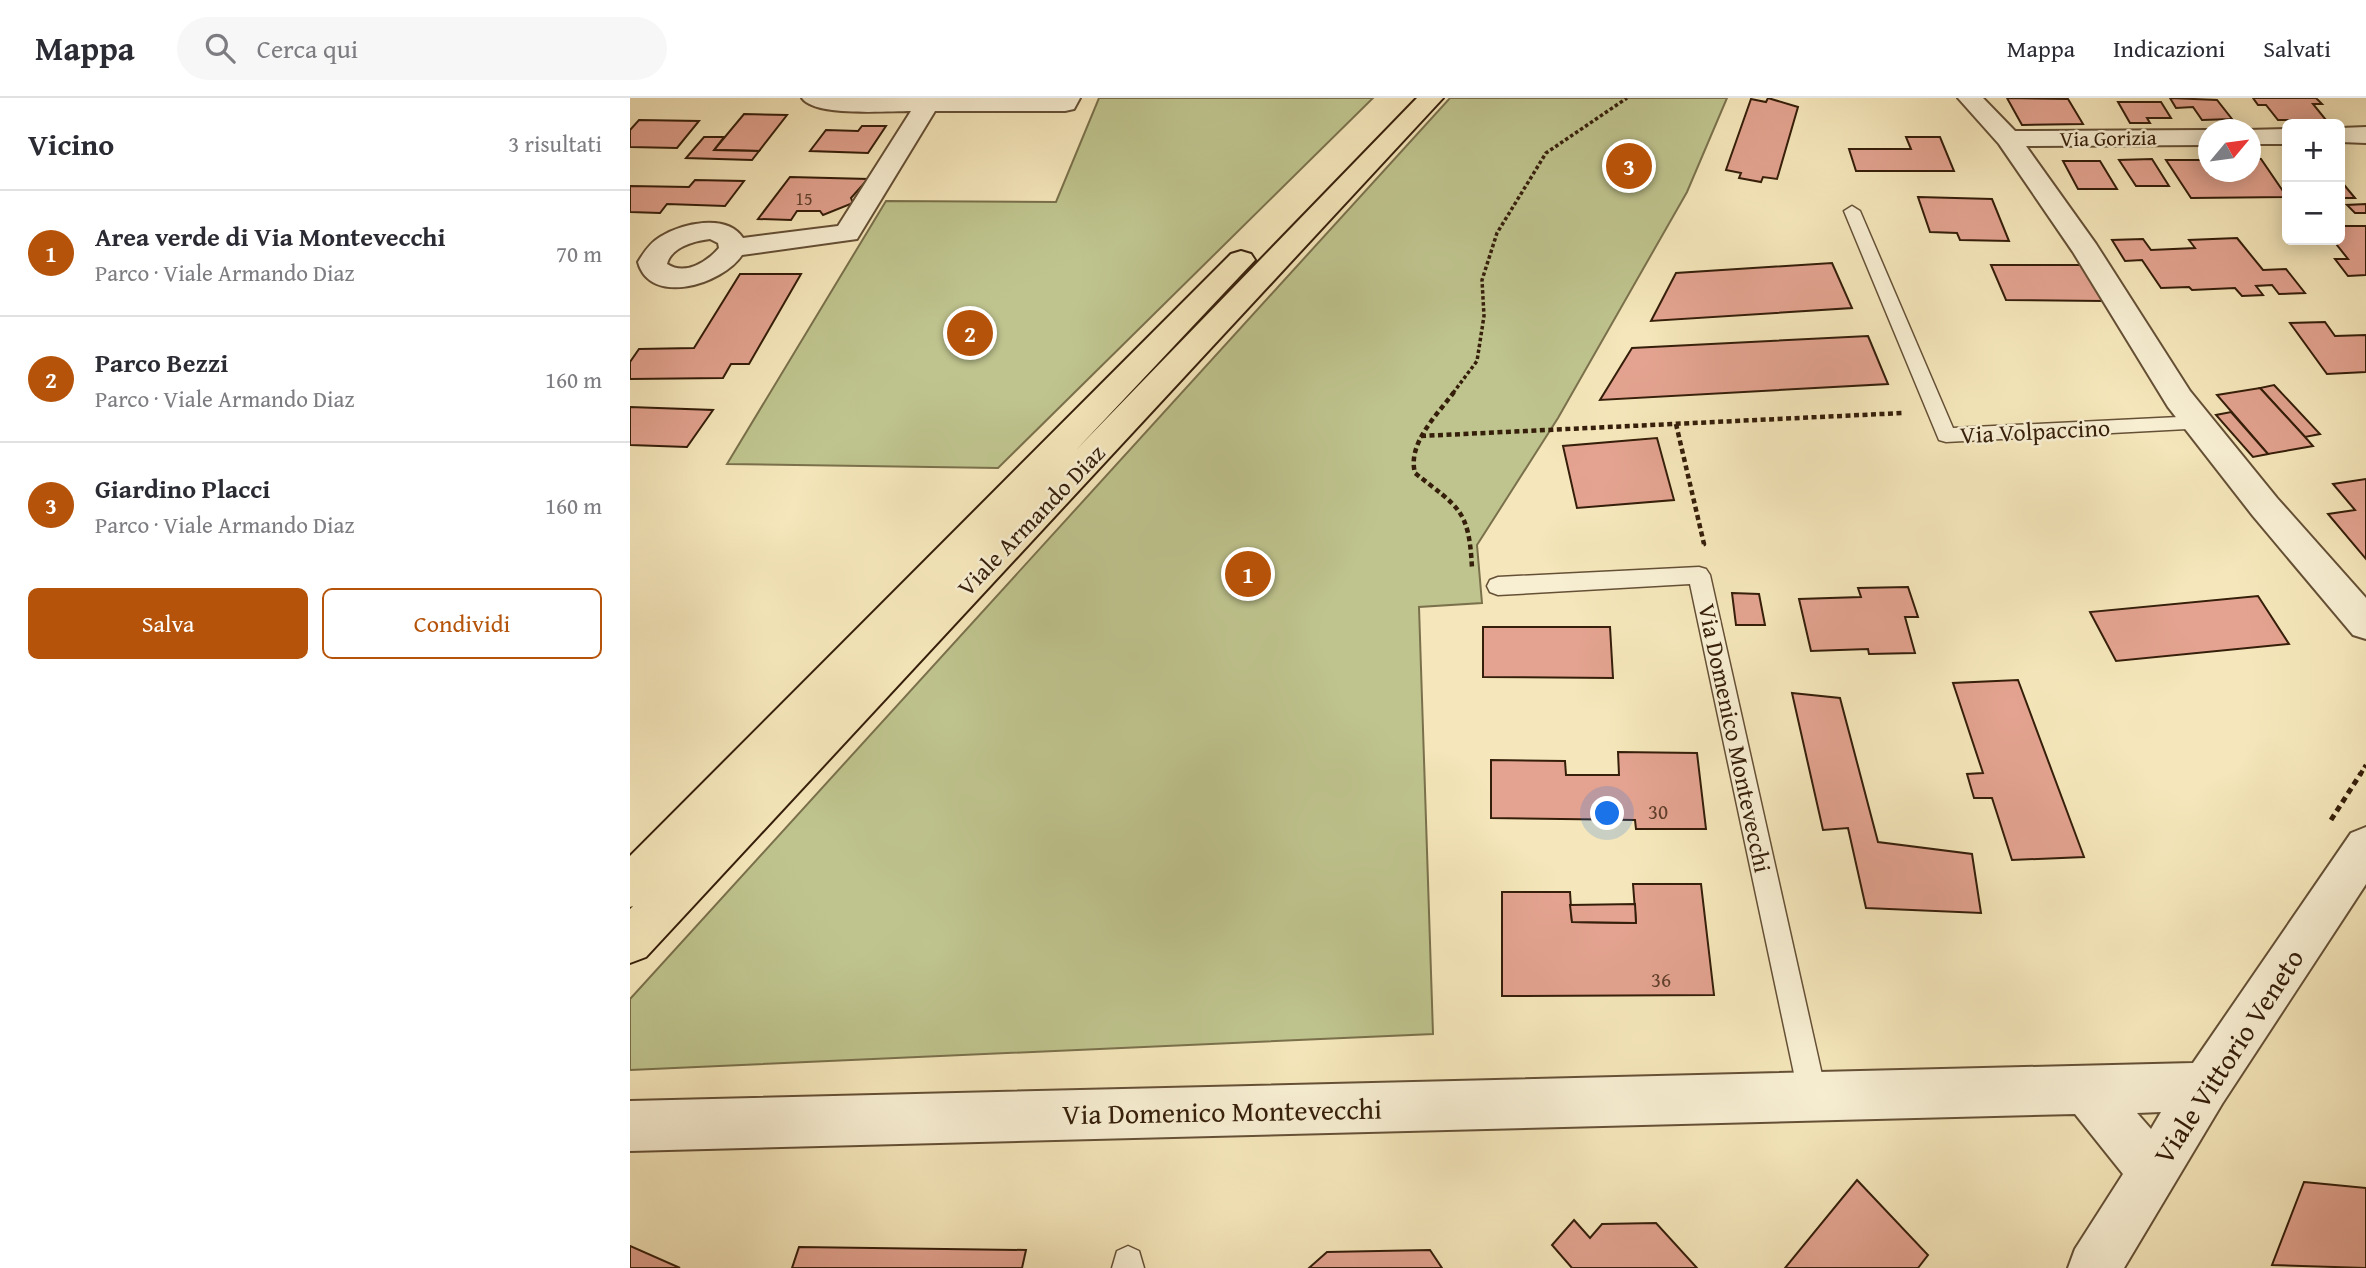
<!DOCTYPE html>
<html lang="it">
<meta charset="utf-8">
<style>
:root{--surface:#fff;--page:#f7f7f7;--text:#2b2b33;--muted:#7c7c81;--line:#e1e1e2;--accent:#b45309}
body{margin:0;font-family:"Gentium Book Plus",serif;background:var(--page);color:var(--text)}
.controls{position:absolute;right:21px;top:21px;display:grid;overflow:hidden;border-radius:10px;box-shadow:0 4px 18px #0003}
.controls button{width:63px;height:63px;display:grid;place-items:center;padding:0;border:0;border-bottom:2px solid var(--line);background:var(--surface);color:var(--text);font:35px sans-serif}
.compass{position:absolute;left:1568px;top:21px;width:63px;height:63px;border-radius:50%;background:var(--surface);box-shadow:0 4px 18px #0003;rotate:61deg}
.you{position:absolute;left:978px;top:716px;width:24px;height:24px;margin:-18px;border:5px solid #fff;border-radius:50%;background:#1a73e8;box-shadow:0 0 0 10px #1a73e833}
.badge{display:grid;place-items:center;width:46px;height:46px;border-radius:50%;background:var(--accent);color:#fff;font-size:23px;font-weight:700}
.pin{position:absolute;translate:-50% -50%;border:4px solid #fff;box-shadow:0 2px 7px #0006}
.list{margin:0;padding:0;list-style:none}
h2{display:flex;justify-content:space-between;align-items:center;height:91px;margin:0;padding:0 28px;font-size:30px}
h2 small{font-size:23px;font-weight:400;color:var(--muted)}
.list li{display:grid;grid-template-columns:46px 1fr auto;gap:21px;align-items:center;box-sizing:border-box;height:126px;padding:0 28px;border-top:2px solid var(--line)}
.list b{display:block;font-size:26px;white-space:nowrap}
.list p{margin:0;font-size:23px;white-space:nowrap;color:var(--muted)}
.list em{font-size:23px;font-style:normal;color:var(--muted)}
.actions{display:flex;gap:14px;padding:21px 28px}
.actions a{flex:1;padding:16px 0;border:2px solid var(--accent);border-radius:10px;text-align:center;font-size:24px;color:var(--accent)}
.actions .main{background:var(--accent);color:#fff}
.icon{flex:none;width:38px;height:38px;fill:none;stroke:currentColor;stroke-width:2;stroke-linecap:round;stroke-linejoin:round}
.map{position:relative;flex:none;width:1736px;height:1170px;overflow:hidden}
header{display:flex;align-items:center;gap:42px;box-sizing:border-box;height:98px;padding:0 35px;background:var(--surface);border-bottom:2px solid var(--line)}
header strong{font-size:33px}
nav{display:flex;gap:38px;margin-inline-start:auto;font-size:24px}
.search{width:490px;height:63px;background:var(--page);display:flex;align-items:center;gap:18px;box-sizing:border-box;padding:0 24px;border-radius:38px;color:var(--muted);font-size:26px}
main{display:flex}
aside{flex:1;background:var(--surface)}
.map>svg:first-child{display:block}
.green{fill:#bfc48e;stroke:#7a714c;stroke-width:2}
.building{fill:#e3a390;stroke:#351e0a;stroke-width:2}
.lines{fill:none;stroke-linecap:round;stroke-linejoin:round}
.service-casing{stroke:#655036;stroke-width:3}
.minor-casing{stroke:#655036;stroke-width:4}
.primary-casing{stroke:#351e0a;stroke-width:4}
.path-far2{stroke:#351e0a;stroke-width:3.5;stroke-dasharray:3.5 2.5;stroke-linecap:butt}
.path-far1{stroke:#351e0a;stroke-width:4.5;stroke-dasharray:5 3.5;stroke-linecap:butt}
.path{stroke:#351e0a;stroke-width:5;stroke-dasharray:6 4.5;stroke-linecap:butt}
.service{fill:#f8efd3;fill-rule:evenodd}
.minor{fill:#f8efd3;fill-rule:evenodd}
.primary{fill:#f5e7bb;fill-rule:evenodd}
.labels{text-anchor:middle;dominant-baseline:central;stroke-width:5;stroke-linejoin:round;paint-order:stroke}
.far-number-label{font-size:18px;fill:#603f2c}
.far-street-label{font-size:21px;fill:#351e0a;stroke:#f8efd3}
.number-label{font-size:21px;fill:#603f2c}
.street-label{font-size:24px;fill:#351e0a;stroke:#f8efd3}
.near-street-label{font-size:28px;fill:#351e0a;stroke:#f8efd3}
</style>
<header>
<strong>Mappa</strong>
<div class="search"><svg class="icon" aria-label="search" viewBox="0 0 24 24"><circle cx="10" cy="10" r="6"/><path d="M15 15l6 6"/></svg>Cerca qui</div>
<nav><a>Mappa</a><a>Indicazioni</a><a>Salvati</a></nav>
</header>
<main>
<aside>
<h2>Vicino<small>3 risultati</small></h2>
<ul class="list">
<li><span class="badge">1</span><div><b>Area verde di Via Montevecchi</b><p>Parco · Viale Armando Diaz</p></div><em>70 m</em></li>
<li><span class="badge">2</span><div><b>Parco Bezzi</b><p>Parco · Viale Armando Diaz</p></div><em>160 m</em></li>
<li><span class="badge">3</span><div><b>Giardino Placci</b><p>Parco · Viale Armando Diaz</p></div><em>160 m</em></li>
</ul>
<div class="actions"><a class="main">Salva</a><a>Condividi</a></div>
</aside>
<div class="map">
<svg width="1736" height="1170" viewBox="0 0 1736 1170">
<rect width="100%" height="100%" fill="#f5e7bb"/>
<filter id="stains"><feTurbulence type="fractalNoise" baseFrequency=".00286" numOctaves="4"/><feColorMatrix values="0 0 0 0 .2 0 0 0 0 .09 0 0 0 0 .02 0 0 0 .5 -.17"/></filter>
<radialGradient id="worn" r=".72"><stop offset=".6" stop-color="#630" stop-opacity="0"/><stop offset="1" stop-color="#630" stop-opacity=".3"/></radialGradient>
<g class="green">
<polygon points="469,0 743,0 368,370 97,366 256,103 426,104"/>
<polygon points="820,0 1097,0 1057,94 928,320 847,447 852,505 789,509 803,936 0,972 0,901"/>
</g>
<g class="building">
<polygon points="1138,0 1168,9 1147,81 1133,79 1131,84 1109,80 1111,75 1096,72 1121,1 1136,4"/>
<polygon points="1377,0 1438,1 1453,26 1392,27"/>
<polygon points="1540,0 1587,2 1602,21 1572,22 1563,9 1546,10"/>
<polygon points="1623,0 1686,0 1692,6 1683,6 1696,22 1648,22 1636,7 1628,7"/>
<polygon points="1488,4 1531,4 1541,20 1517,20 1520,25 1500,25"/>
<polygon points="114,16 157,17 129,53 84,52"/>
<polygon points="9,22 69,23 47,50 0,49 0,32"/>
<polygon points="232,28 256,28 238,55 180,53 196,32 228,33"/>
<polygon points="74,39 94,39 84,52 129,53 122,62 56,60"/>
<polygon points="1276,39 1310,39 1324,73 1226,73 1219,51 1281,51"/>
<polygon points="1522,61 1539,88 1506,88 1489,62"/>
<polygon points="1620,61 1631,61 1657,99 1561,100 1536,62 1578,62 1578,74 1620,74"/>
<polygon points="1433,63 1470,63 1487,91 1448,91"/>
<polygon points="160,79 238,81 221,100 223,105 193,117 190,113 167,113 161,122 128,121"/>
<polygon points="65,82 114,83 95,108 37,106 30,115 0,114 0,88 59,89"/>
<polygon points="1710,82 1725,100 1710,100"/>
<polygon points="1288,99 1362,101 1379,143 1330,142 1327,135 1300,134"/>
<polygon points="1736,106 1736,115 1725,115 1717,107"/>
<polygon points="1710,128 1736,128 1736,177 1718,178 1705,161 1718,161 1703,142 1710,142"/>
<polygon points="1607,140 1633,172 1656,171 1675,195 1649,196 1642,187 1626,188 1633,197 1612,198 1605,190 1562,192 1559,189 1531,190 1512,162 1495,163 1482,142 1513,141 1521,152 1565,150 1559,142"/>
<polygon points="1202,165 1222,210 1021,223 1046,175"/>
<polygon points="1361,167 1455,167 1473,203 1376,202"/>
<polygon points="110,176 171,176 119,266 101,266 93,280 0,281 0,264 9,251 64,250"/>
<polygon points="1695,224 1705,238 1736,237 1736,274 1697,276 1660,225"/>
<polygon points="1238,238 1258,286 970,302 1002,250"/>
<polygon points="1644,287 1690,336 1675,339 1630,290"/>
<polygon points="1630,290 1675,339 1683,348 1638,356 1587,297"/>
<polygon points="0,309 83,312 57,349 0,347"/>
<polygon points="1601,314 1638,356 1623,359 1586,317"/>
<polygon points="1027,340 1044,402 947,410 933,348"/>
<polygon points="1736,381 1736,461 1698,416 1725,412 1703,386"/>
<polygon points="1278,489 1288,519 1275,519 1285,555 1239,556 1238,551 1181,553 1169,501 1231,499 1228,490"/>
<polygon points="1102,495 1129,496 1135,527 1106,527"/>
<polygon points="1628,498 1659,546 1486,563 1460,514"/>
<polygon points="853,529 980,529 983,580 853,579"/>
<polygon points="1388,582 1454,759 1382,762 1362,700 1344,700 1337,676 1353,675 1323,585"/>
<polygon points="1162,595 1210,600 1248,744 1342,756 1351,815 1236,810 1218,730 1193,732"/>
<polygon points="988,654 1067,655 1076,731 1006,731 1005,722 861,720 861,662 935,663 936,677 989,677"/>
<polygon points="1003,786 1071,786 1084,897 872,898 872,794 940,794 942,824 1006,825"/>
<polygon points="1005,806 1006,825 942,824 940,807"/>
<polygon points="1227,1082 1298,1157 1288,1170 1155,1170"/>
<polygon points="1674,1084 1736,1090 1736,1170 1642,1167"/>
<polygon points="944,1122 960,1140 972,1126 1026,1125 1067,1170 942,1170 922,1147"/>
<polygon points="0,1148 50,1170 0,1170"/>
<polygon points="169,1149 396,1152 392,1170 162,1170"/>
<polygon points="800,1152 812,1170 679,1170 697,1154"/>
</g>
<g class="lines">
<defs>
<g id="service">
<polygon points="1222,108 1230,113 1323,330 1569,318 1576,320 1579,325 1576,330 1316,344 1309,342 1214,113"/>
<polygon points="1069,469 1076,471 1080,477 1197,999 1193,1009 1183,1013 1173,1009 1169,999 1060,486 868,497 860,494 857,488 860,482 868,479"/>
<polygon points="498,1148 509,1153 514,1170 482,1170 487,1153"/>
</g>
<g id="minor">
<path d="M172 0H450L444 11 435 13H305L227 141 112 157C93 186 20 209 8 164 14 154 20 145 30 139 52 125 97 115 113 140L208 128 281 13C258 13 185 19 172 0ZM80 141 88 145 89 150C77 164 55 178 37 166 41 149 64 143 80 141Z"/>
<polygon points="1328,0 1353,0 1385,33 1578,32 1578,47 1396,48 1466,146 1560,293 1647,400 1736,500 1736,541 1723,537 1623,418 1538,309 1443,154 1369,46"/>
<polygon points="1736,29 1736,45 1710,44 1710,30"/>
<polygon points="1657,31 1657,46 1620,46 1620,32 1616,32"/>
<path d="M1736 729V786L1592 1006 1494 1170H1438L1445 1151 1493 1076 1445 1016 0 1053V1003L1563 965 1721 735ZM1531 1014 1521 1031 1507 1015Z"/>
</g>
<polygon id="primary" points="787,0 813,0 16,859 0,865 0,811 3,808 0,809 0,758 601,156 611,153 621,156 625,162 446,352"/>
</defs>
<use href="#service" class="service-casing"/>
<use href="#minor" class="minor-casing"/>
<use href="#primary" class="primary-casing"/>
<polyline class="path-far2" points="823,295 847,263 854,218 852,182 867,135 916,55 997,0"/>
<g class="path-far1">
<path d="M824 294C808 316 777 345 785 375 829 410 839 411 842 470"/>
<polyline points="1046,326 1074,446 1071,447"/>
<polyline points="791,338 1273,315"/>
<polyline points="1730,677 1736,667"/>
</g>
<polyline class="path" points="1701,722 1731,675"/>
<use href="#service" class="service"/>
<use href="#minor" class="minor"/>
<use href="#primary" class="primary"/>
</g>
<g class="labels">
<g class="far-number-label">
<text x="174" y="100">15</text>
</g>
<g class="far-street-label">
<text transform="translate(1478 40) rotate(-1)">Via Gorizia</text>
</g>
<g class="number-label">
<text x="1028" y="713">30</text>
<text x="1031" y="881">36</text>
</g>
<g class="street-label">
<text transform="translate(1405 333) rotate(-3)">Via Volpaccino</text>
<text transform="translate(401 422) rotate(-46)">Viale Armando Diaz</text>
<text transform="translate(1105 640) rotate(78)">Via Domenico Montevecchi</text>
</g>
<g class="near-street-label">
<text transform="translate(1598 958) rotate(-57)">Viale Vittorio Veneto</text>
<text transform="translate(592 1013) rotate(-1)">Via Domenico Montevecchi</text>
</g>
</g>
<rect width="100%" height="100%" filter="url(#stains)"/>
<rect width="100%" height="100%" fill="url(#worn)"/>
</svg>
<div class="controls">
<button>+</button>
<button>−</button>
</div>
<svg class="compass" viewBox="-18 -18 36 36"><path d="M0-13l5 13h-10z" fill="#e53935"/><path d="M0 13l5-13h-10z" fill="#7c7c81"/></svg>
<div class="you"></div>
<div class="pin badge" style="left:618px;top:476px">1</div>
<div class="pin badge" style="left:340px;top:235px">2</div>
<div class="pin badge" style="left:999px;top:68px">3</div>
</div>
</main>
